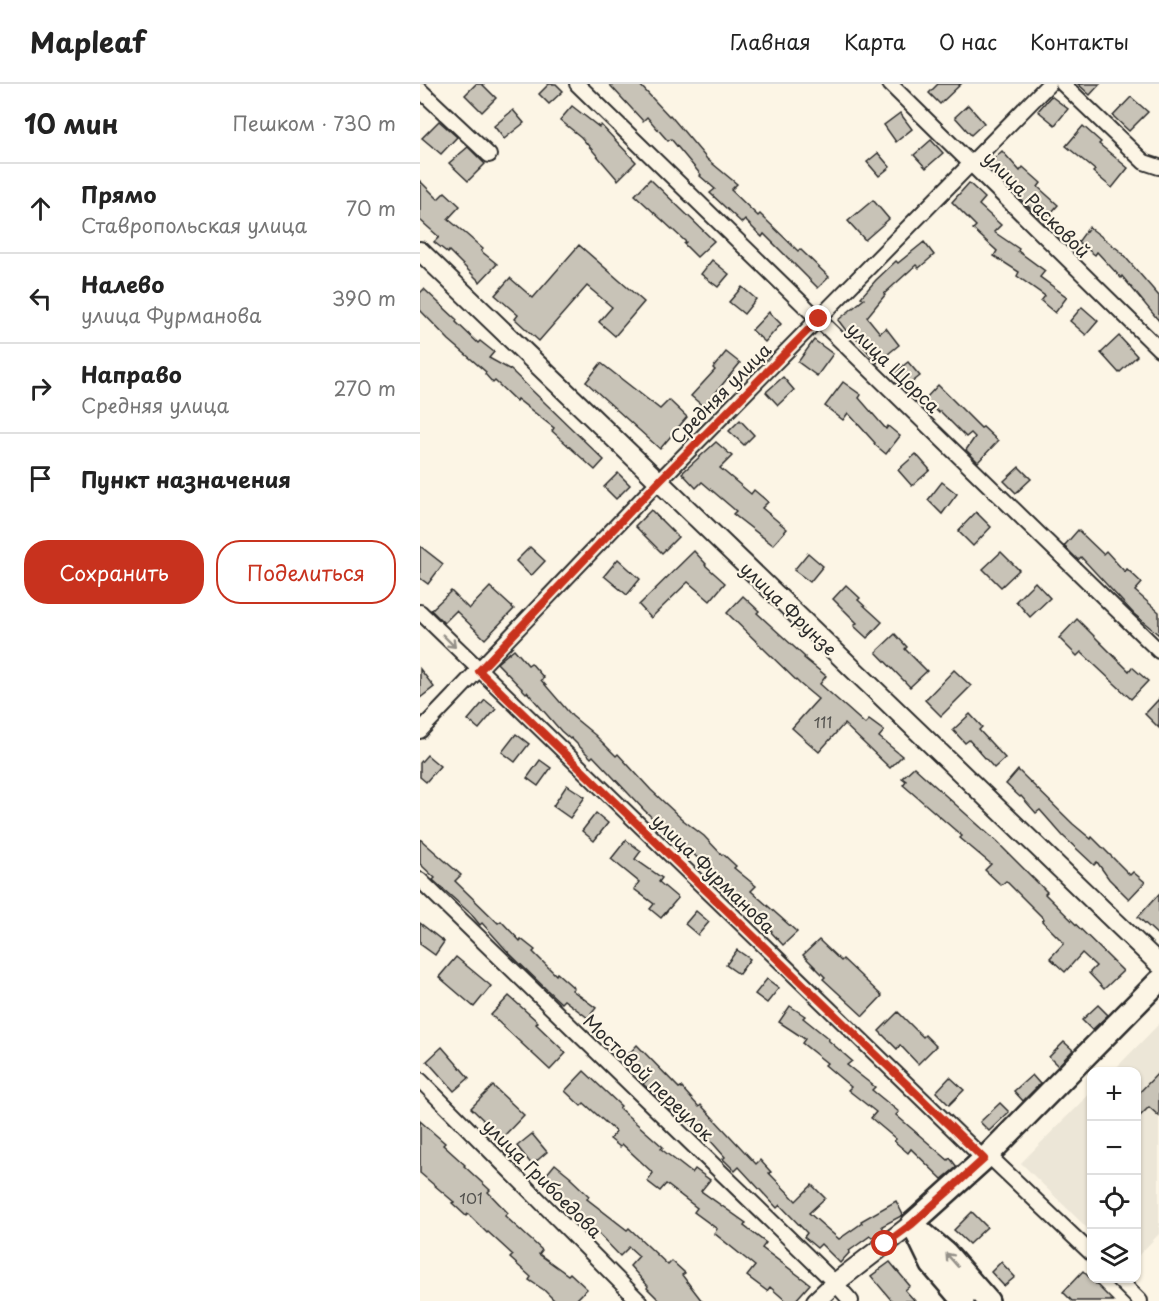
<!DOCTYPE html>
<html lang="ru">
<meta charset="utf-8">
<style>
:root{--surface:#fff;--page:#f2f2f2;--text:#222;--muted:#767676;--line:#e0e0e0;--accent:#c8321e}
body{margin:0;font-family:"Playpen Sans",sans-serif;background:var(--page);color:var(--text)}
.controls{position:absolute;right:18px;bottom:18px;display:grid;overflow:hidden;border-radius:12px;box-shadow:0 2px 4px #0004}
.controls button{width:54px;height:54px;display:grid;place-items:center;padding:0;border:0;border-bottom:2px solid var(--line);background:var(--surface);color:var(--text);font:30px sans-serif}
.stop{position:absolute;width:18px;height:18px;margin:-14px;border:4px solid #c8321e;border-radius:50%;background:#fff}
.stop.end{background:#c8321e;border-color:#fff;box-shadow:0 2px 6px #0008}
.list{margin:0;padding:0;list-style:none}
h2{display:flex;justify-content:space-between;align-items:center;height:78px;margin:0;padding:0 24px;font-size:26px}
h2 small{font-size:20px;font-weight:400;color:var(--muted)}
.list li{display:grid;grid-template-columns:39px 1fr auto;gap:18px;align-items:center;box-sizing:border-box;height:90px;padding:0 24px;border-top:2px solid var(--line)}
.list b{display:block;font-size:22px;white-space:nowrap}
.list p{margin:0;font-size:20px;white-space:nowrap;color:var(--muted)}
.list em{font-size:20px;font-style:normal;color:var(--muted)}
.actions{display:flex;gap:12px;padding:18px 24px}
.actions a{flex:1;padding:14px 0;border:2px solid var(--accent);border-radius:24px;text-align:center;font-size:21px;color:var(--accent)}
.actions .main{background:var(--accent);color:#fff}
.icon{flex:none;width:33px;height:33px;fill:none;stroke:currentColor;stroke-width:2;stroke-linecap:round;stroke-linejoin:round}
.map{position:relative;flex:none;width:739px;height:1217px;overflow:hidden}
header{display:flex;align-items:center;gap:36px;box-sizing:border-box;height:84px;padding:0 30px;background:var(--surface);border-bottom:2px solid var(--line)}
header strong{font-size:28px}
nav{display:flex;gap:33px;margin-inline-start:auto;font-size:21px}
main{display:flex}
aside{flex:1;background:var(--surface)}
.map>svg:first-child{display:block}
.built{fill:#ece6d7}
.building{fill:#c8c3b7;stroke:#2b2b2b;stroke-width:1.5}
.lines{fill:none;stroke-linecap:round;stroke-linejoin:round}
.street-casing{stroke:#2b2b2b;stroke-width:18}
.secondary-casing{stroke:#2b2b2b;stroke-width:22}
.primary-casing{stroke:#2b2b2b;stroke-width:26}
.street{stroke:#fcf5e5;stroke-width:14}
.secondary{stroke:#fcf5e5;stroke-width:18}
.primary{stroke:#fcf5e5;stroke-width:21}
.oneway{stroke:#949088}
.route{stroke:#c8321e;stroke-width:8}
.labels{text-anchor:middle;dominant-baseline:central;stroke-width:4.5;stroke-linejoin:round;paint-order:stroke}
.number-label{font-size:15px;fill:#52514e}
.street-label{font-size:18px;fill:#2b2b2b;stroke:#fcf5e5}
</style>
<header>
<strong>Mapleaf</strong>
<nav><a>Главная</a><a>Карта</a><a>О нас</a><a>Контакты</a></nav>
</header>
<main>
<aside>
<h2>10 мин<small>Пешком · 730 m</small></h2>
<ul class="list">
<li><svg class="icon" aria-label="ahead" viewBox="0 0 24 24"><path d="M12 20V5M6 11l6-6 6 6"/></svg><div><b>Прямо</b><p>Ставропольская улица</p></div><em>70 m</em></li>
<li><svg class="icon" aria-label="left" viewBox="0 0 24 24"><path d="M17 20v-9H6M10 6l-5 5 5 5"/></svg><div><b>Налево</b><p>улица Фурманова</p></div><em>390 m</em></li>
<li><svg class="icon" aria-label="right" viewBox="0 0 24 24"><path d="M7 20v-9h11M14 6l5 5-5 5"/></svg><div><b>Направо</b><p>Средняя улица</p></div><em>270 m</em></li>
<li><svg class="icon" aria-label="arrive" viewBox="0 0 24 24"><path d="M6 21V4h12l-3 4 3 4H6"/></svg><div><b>Пункт назначения</b></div></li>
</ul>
<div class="actions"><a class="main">Сохранить</a><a>Поделиться</a></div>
</aside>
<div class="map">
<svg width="739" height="1217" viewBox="0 0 739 1217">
<rect width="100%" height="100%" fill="#fcf5e5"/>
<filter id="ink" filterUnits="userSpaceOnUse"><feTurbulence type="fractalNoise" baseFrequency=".0167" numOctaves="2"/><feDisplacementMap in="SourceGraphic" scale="12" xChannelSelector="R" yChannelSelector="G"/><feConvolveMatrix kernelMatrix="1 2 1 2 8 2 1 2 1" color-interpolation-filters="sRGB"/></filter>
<g filter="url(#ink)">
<g class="built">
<polygon points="739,940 739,1150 717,1173 716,988 692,988"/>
<polygon points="671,1008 671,1148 601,1079"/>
</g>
<g class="building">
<polygon points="56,0 62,0 76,14 62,28 45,11"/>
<polygon points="129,0 136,0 143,7 129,20 119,10"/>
<polygon points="189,0 219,0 249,32 250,31 287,75 317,100 311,106 338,132 340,130 378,167 380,165 409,193 398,204 344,150 342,153 325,136 322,139 290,109 295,105 280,92 281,91 251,55 248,57 227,33 223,37"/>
<polygon points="518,0 541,0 520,20 509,9"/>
<polygon points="658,0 680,0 670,11"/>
<polygon points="631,12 648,25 635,41 618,27"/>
<polygon points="711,13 728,28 709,47 693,32"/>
<polygon points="548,21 564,39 551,51 535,33"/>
<polygon points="152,22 179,43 181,41 216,78 198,96 161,53 140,36"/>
<polygon points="93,26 104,39 84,55 74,42"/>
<polygon points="480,29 492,45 476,58 464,41"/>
<polygon points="19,37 37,53 21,70 2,54"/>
<polygon points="663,42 681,58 679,60 708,84 692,104 673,88 675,86 646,62"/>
<polygon points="511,56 523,69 506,84 494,71"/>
<polygon points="48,63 65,80 48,97 29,79"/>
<polygon points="582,67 600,87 603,83 621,99 618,103 638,121 624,137 586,102 568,80"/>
<polygon points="458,69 470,83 459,92 447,78"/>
<polygon points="230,95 294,157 277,173 264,160 266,158 215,111"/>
<polygon points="0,97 18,115 25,108 40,122 28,135 46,150 63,165 61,167 77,180 60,198 29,167 28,169 14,158 19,153 0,136"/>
<polygon points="549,99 565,114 559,121 581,141 574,148 599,165 598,167 625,187 620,193 647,213 635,229 621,217 625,212 597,192 599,188 574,172 577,167 553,145 556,142 532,118"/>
<polygon points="453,116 469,135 445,156 428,137"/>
<polygon points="669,143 700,167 739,212 739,237 702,192 701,194 677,168 675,171 658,158"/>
<polygon points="504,158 514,171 499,184 496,181 464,210 465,211 447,233 460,249 466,244 479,261 457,279 434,251 431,253 418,236 444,215 441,213 456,196 476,177 478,179"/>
<polygon points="159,161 224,218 195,252 179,238 192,223 167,202 119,257 95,235 98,231 75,211 90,194 113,214"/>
<polygon points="292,176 309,190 298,203 281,190"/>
<polygon points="322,203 336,215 324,230 309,218"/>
<polygon points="4,205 37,236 36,238 58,259 60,257 74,268 69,274 91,286 184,376 175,386 132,347 134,344 97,315 96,317 75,297 73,299 65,290 66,288 29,256 0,226 0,209"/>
<polygon points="662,223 678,237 666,251 650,237"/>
<polygon points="349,228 361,240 345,258 332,246"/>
<polygon points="699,252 717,272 699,289 681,269"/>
<polygon points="394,256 413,270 397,292 378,278"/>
<polygon points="306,268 320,279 284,323 271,312 295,286 293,284"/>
<polygon points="488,278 500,292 486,303 474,289"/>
<polygon points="181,279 240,325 249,316 267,333 240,365 166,298"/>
<polygon points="363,293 374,306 358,321 346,308"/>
<polygon points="423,298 441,311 439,314 466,345 468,342 480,352 466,370 454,360 455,359 428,329 423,336 405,322"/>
<polygon points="518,301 561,344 563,343 578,357 558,378 546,366 555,353 551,349 546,353 520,327 519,329 505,315"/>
<polygon points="320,336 334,351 324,361 309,347"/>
<polygon points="296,358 312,372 300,384 331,410 334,406 348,418 342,424 367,445 353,461 313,430 316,427 282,398 276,404 262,389"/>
<polygon points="496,370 510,386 492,402 478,386"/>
<polygon points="599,383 611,395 596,409 584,397"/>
<polygon points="198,389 210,401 196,415 184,403"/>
<polygon points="522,398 537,410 522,430 508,416"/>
<polygon points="231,426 258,453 242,469 215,442"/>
<polygon points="556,428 571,443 553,462 538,447"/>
<polygon points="658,446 683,470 686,467 705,488 707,485 722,499 715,507 739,528 739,551 714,530 661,473 658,476 644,462"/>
<polygon points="0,462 23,480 8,500 0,494"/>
<polygon points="110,463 125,477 111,492 96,477"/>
<polygon points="274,467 286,480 285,481 305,499 290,517 268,498 231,534 219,521"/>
<polygon points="581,468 599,486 581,503 563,485"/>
<polygon points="388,469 403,482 390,498 374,486"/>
<polygon points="198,475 220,495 207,511 184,492"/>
<polygon points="615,498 630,514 610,533 596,517"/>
<polygon points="426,501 440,514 438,516 462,538 447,554 434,542 437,539 413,515"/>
<polygon points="70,503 94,525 65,555 36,527 24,539 11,526 31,507 49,525"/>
<polygon points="323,512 339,527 337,529 385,573 384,574 406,592 400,600 445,640 449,636 464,647 459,653 482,672 470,684 424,640 399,668 372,644 398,615 380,600 307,529"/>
<polygon points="657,535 709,587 712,583 728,597 711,615 661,568 657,572 639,554"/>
<polygon points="475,550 487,563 485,565 507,587 490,603 456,568"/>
<polygon points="94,565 108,581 111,579 124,594 121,596 152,632 175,651 196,672 198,670 231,706 263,736 284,752 302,771 303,770 316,782 314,784 336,802 331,807 377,848 363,861 351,848 352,847 308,811 310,808 264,760 262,762 224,726 173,672 171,674 151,654 150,655 141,647 107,608 106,609 77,579"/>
<polygon points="0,585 14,603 0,614"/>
<polygon points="534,586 551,602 521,632 505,616"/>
<polygon points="739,615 739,644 725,630"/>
<polygon points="65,616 76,625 59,645 48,636"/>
<polygon points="550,630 562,643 559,646 585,674 574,684 549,656 545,659 533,646"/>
<polygon points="96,650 109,660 95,678 82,668"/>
<polygon points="7,671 20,682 6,698 0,693 0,679"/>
<polygon points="120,676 131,684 118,702 107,694"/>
<polygon points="494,683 577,758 627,808 625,810 703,887 684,905 669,889 676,882 662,869 645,888 630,874 644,859 622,837 624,835 586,797 581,801 565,786 571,780 540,754 542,752 483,701 486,697 482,694"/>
<polygon points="598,686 653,740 671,755 672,753 710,791 713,788 725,798 709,815 689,795 677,778 674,781 643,752 620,726 616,729 601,712 600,713 586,700"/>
<polygon points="147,701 165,713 150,734 133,722"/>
<polygon points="176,729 188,739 174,757 162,747"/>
<polygon points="0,755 41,791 35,797 78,839 81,837 100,857 101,855 115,866 113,868 136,891 137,889 154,904 152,906 176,924 168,934 144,916 141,919 127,906 89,869 62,839 60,841 51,830 13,796 15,794 0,780"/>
<polygon points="206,756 221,767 215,775 242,794 239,798 258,814 241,834 230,825 234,820 214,805 219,798 191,775"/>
<polygon points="739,810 739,852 718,833"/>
<polygon points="276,827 289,838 278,851 265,840"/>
<polygon points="0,839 24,858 15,871 0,860"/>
<polygon points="399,856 421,877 423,875 462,912 443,932 403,895 405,893 383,871"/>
<polygon points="317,866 330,875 319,890 306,881"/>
<polygon points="36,873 71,902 54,923 19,893"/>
<polygon points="347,895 359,904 347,919 335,910"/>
<polygon points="89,912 118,938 116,940 146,969 130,986 71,931"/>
<polygon points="678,921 688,931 672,946 662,936"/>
<polygon points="370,922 385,932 383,934 409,955 408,956 432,977 427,981 455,1003 452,1006 479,1028 476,1031 528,1076 530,1074 537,1083 522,1095 491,1065 488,1069 474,1057 476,1055 451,1034 456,1028 428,1006 431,1003 405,981 407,979 382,959 385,955 359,938"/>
<polygon points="478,928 503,953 505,951 516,962 498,980 480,961 477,965 459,947"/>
<polygon points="644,958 653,966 638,982 629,973"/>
<polygon points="217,961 259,1004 261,1003 279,1023 281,1021 336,1080 340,1076 351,1088 349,1089 376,1117 392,1101 405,1114 389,1129 419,1155 442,1139 441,1137 476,1117 483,1131 462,1142 464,1146 452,1154 450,1152 429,1167 430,1168 420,1179 401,1160 397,1164 384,1153 387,1149 360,1121 357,1124 319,1083 315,1087 303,1075 305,1073 281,1046 279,1048 258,1026 255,1029 237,1009 235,1011 223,1000 228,995 205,974"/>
<polygon points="22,963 49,994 34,1007 7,977"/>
<polygon points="164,987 201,1022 199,1024 243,1063 241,1065 272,1089 275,1085 290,1096 281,1107 326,1139 324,1142 346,1159 342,1164 390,1200 375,1217 366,1217 350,1203 347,1207 327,1192 335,1182 294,1149 297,1145 274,1128 277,1124 246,1100 240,1107 227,1097 233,1089 202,1060 200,1063 190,1055 196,1048 164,1019 161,1022 145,1007"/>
<polygon points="739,988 739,1032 729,1023 717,1035 717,1011"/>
<polygon points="612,991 620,1000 603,1017 594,1007"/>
<polygon points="530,993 544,1006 529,1021 516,1008"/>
<polygon points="73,1002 104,1031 82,1054 51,1024"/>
<polygon points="580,1019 589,1028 569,1047 560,1038"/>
<polygon points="0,1037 25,1059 23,1061 45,1081 44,1082 70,1106 68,1108 88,1129 85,1132 122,1166 119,1170 148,1191 150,1189 167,1205 155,1217 135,1217 124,1206 109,1196 111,1193 90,1174 93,1171 68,1148 67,1149 48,1130 46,1132 32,1119 34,1118 0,1089"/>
<polygon points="112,1050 127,1068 112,1081 97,1062"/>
<polygon points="135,1080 151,1093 150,1094 169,1112 167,1115 207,1146 209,1144 248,1181 252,1177 265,1189 262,1191 282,1217 240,1217 227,1204 228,1202 210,1182 219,1172 209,1163 200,1172 144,1114 121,1097"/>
<polygon points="552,1128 567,1143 549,1160 534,1146"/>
<polygon points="470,1178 490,1202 485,1206 495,1217 472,1217 451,1192"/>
<polygon points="581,1178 595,1193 584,1202 571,1188"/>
<polygon points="663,1187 693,1217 652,1217 643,1208"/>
</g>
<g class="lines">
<defs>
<g id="street">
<polyline points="157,0 739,567"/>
<polyline points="470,0 739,265"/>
<polyline points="643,0 724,78 739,83"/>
<polyline points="0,6 69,71"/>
<polyline points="0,528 564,1075"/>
<polyline points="0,647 239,397 629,0"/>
<polyline points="0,796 415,1199 431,1217"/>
<polyline points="0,996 219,1217"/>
<polyline points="568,1071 672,1170"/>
<polyline points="697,1194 720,1217"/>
</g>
<g id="secondary">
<polyline points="0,167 739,880"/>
<polyline points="396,1217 415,1199 492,1140"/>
</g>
<g id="primary">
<polyline points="492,1140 564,1075 739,897"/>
<polyline points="492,1140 526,1169 568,1217"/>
<polyline points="496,1148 512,1181 543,1217"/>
</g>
</defs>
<use href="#street" class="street-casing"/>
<use href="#secondary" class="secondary-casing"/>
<use href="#primary" class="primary-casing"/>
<use href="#street" class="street"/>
<use href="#secondary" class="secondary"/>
<use href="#primary" class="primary"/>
</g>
<defs><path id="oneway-shaft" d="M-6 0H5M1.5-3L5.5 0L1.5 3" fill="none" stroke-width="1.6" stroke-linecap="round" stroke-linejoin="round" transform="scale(1.5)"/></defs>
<g class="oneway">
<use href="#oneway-shaft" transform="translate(29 557) rotate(45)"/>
<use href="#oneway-shaft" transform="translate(532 1176) rotate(-131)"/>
</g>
</g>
<g class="lines" filter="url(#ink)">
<polyline class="route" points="399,235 239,397 59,587 564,1075 492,1140 465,1160"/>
</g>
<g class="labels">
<g class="number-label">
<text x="403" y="637">111</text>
<text x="51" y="1113">101</text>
</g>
<g class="street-label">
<text transform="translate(617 120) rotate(45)">улица Расковой</text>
<text transform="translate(474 283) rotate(44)">улица Щорса</text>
<text transform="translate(300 309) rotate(-45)">Средняя улица</text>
<text transform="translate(369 524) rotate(44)">улица Фрунзе</text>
<text transform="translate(294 789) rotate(44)">улица Фурманова</text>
<text transform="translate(229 993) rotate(44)">Мостовой переулок</text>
<text transform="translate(123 1094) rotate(45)">улица Грибоедова</text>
</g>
</g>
</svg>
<div class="controls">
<button>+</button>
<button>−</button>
<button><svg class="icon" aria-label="locate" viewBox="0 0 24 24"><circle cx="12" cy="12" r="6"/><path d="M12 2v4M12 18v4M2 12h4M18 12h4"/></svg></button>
<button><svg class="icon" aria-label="layers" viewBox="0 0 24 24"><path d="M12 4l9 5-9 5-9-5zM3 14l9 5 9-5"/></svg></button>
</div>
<div class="stop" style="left:465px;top:1160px"></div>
<div class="stop end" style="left:399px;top:235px"></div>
</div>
</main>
